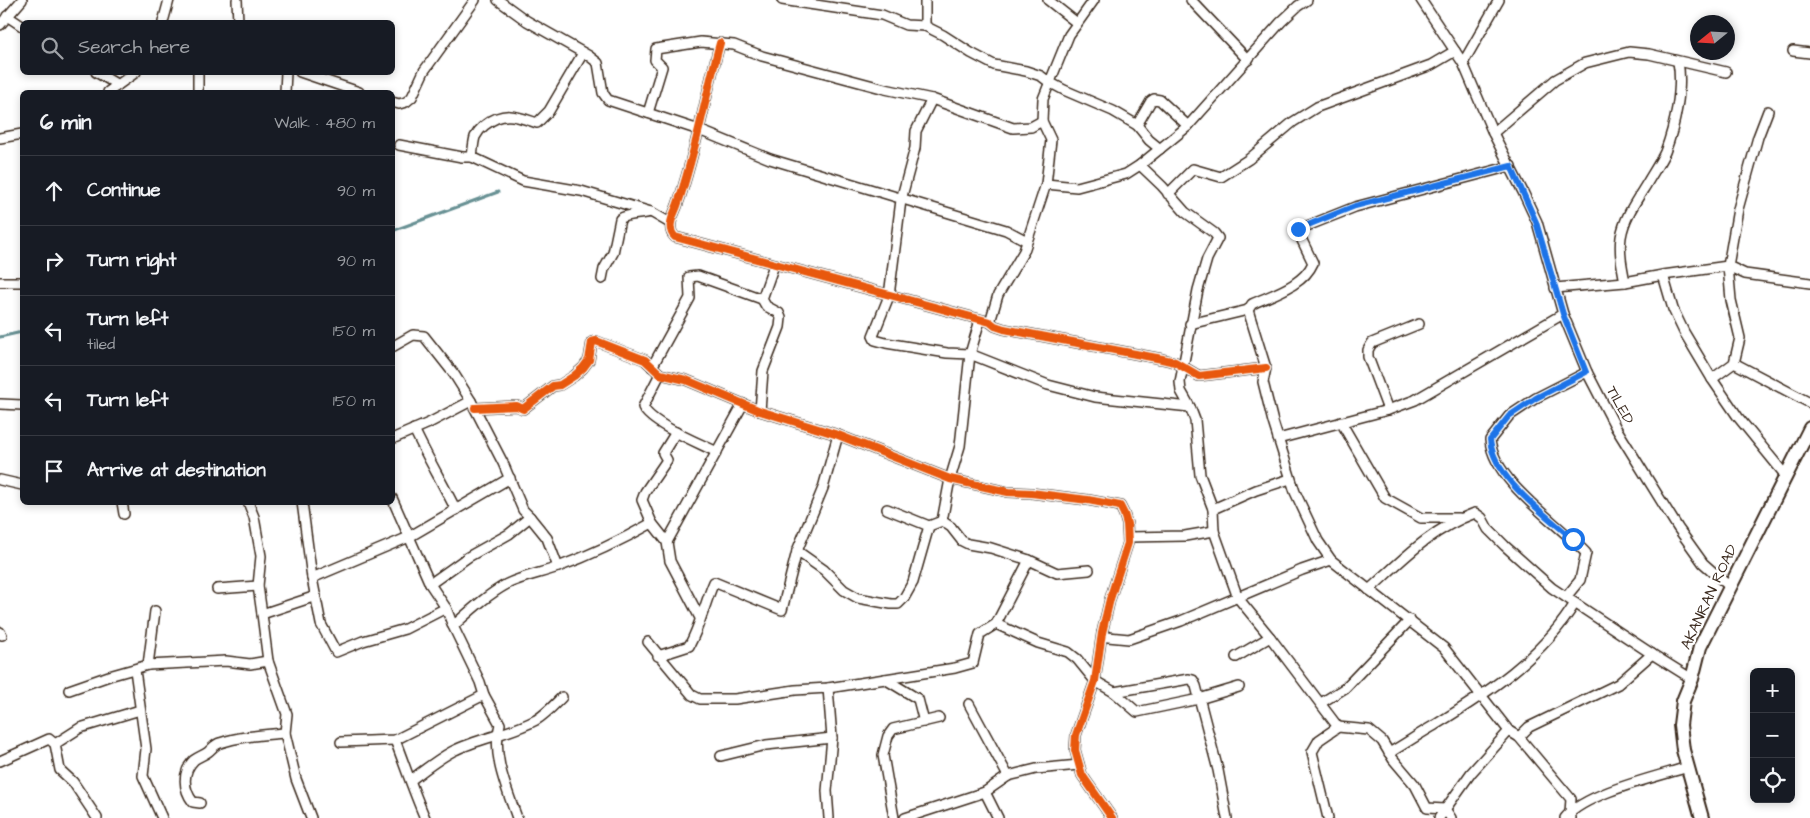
<!DOCTYPE html>
<meta charset="utf-8">
<style>
:root{--surface:#171b24;--page:#242831;--text:#f1f3f6;--muted:#9ea1a6;--line:#363941}
body{margin:0;font-family:"Architects Daughter",sans-serif;background:var(--page);color:var(--text)}
.controls{position:absolute;right:15px;bottom:15px;display:grid;overflow:hidden;border-radius:8px;box-shadow:0 2px 8px #0003}
.controls button{width:45px;height:45px;display:grid;place-items:center;padding:0;border:0;border-bottom:1px solid var(--line);background:var(--surface);color:var(--text);font:25px sans-serif}
.compass{position:absolute;left:1690px;top:15px;width:45px;height:45px;border-radius:50%;background:var(--surface);box-shadow:0 2px 8px #0003;rotate:252deg}
.stop{position:absolute;width:15px;height:15px;margin:-11px;border:4px solid #1a73e8;border-radius:50%;background:#fff}
.stop.end{background:#1a73e8;border-color:#fff;box-shadow:0 1px 5px #0008}
.list{margin:0;padding:0;list-style:none}
h2{display:flex;justify-content:space-between;align-items:center;height:65px;margin:0;padding:0 20px;font-size:21px}
h2 small{font-size:16px;font-weight:400;color:var(--muted)}
.list li{display:grid;grid-template-columns:32px 1fr auto;gap:15px;align-items:center;box-sizing:border-box;height:70px;padding:0 20px;border-top:1px solid var(--line)}
.list b{display:block;font-size:19px;white-space:nowrap}
.list p{margin:0;font-size:16px;white-space:nowrap;color:var(--muted)}
.list em{font-size:16px;font-style:normal;color:var(--muted)}
.icon{flex:none;width:28px;height:28px;fill:none;stroke:currentColor;stroke-width:2;stroke-linecap:round;stroke-linejoin:round}
.map{position:relative;flex:none;width:1810px;height:818px;overflow:hidden}
.search{position:absolute;background:var(--surface);box-shadow:0 2px 8px #0003;left:20px;top:20px;width:375px;height:55px;display:flex;align-items:center;gap:12px;box-sizing:border-box;padding:0 18px;border-radius:8px;color:var(--muted);font-size:19px}
.panel{position:absolute;background:var(--surface);box-shadow:0 2px 8px #0003;left:20px;top:90px;width:375px;height:415px;border-radius:8px}
.map>svg:first-child{display:block}
.lines{fill:none;stroke-linecap:round;stroke-linejoin:round}
.stream{stroke:#689194;stroke-width:3}
.minor-casing{stroke:#3b2a1e;stroke-width:12}
.secondary-casing{stroke:#3b2a1e;stroke-width:16}
.minor{stroke:#fff;stroke-width:9}
.secondary{stroke:#fff;stroke-width:12}
.cycleway-casing{stroke:#fff;stroke-width:11}
.cycleway{stroke:#e8590c;stroke-width:8}
.route{stroke:#1a73e8;stroke-width:6}
.labels{text-anchor:middle;dominant-baseline:central;stroke-width:4.5;stroke-linejoin:round;paint-order:stroke}
.street-label{font-size:15px;fill:#3b2a1e;stroke:#fff}
</style>
<div class="map">
<svg width="1810" height="818" viewBox="0 0 1810 818">
<rect width="100%" height="100%" fill="#fff"/>
<filter id="ink" filterUnits="userSpaceOnUse"><feTurbulence type="fractalNoise" baseFrequency=".02" numOctaves="2"/><feDisplacementMap in="SourceGraphic" scale="10" xChannelSelector="R" yChannelSelector="G"/><feConvolveMatrix kernelMatrix="1 2 1 2 8 2 1 2 1" color-interpolation-filters="sRGB"/></filter>
<g filter="url(#ink)">
<g class="lines">
<g class="stream">
<polyline points="392,231 498,192"/>
<polyline points="0,337 22,332"/>
</g>
<defs>
<g id="minor">
<polyline points="237,0 238,22"/>
<polyline points="498,0 527,21 589,56 598,63 603,93 608,100 699,130 770,159 1006,230 1027,241"/>
<polyline points="782,0 882,15 906,25 925,26 943,35 971,53 994,65 1026,71 1041,76 1049,82 1064,90 1113,111 1137,125 1149,140 1160,149"/>
<polyline points="925,0 925,26"/>
<polyline points="1048,0 1077,23"/>
<polyline points="1191,0 1248,60"/>
<polyline points="1421,0 1463,63 1493,133 1523,192 1537,222 1563,314 1587,372 1616,428 1678,528 1703,563 1730,587"/>
<polyline points="7,16 22,26"/>
<polyline points="163,22 169,0"/>
<polyline points="0,25 22,0"/>
<path d="M720 43C705 97 696 153 677 206 673 216 666 228 675 237L990 322 995 326 1004 329 1162 359 1175 362 1199 376 1266 368"/>
<polyline points="1793,51 1810,53"/>
<polyline points="1463,63 1499,0"/>
<polyline points="96,72 118,85"/>
<polyline points="198,72 198,92"/>
<polyline points="300,72 359,92"/>
<polyline points="108,92 136,72"/>
<polyline points="285,92 286,72"/>
<polyline points="932,99 916,131 915,148 901,200 889,296 873,336 875,340 886,343 947,353 970,354 1048,385 1095,397 1190,407"/>
<polyline points="392,102 399,104 406,102 412,97 424,71 475,0"/>
<polyline points="648,113 662,67 655,60 656,49 701,42 734,45 762,56 885,89 932,99 1013,128 1031,127 1042,121"/>
<polyline points="1137,125 1151,101 1154,99 1160,100 1188,126"/>
<polyline points="1493,133 1555,80 1585,63 1629,52 1649,54 1726,72"/>
<polyline points="0,138 22,134"/>
<polyline points="399,145 462,157 472,157 523,181 581,191 651,212 670,223"/>
<path d="M472 157C473 151 473 144 475 137 477 133 481 128 485 125 504 110 516 116 537 123L549 111 583 53"/>
<polyline points="1140,165 1162,186 1185,212 1214,233 1218,238 1207,259 1198,290 1180,382 1181,391 1190,407 1195,420 1200,475 1213,509 1214,531 1238,598 1270,637 1338,727"/>
<polyline points="1046,184 1077,187 1126,174 1140,165 1188,126 1281,22 1298,6 1307,0"/>
<polyline points="1168,194 1193,169 1221,177 1249,159 1293,122 1317,107 1431,65 1455,51"/>
<polyline points="1663,275 1673,309 1684,332 1712,379 1738,417 1786,476"/>
<path d="M602 279 604 269 613 253 620 219C628 213 641 215 651 212"/>
<polyline points="0,282 22,282"/>
<path d="M1625 282C1622 267 1619 252 1621 237 1624 218 1636 201 1646 185 1652 174 1660 163 1665 152 1675 126 1683 88 1678 62"/>
<polyline points="1555,288 1625,282 1663,275 1728,266 1745,274 1810,283"/>
<polyline points="762,299 774,265"/>
<polyline points="1248,310 1266,368 1263,382 1273,422 1295,492 1318,541 1331,560 1444,648 1509,731 1519,737 1571,799 1570,812 1571,818"/>
<polyline points="990,322 998,295 1024,251 1046,184 1051,140 1042,121 1043,99 1069,35 1094,0"/>
<path d="M1190 324 1248 310 1252 304C1273 294 1303 286 1313 263L1297 230 1355 207 1511 166"/>
<polyline points="392,347 413,335 424,336 454,374 471,401 503,463 523,510 530,517 509,534 468,557 430,584"/>
<polyline points="1734,363 1810,403"/>
<polyline points="652,367 690,298 689,277 698,276 762,299 766,306 779,313 781,318 780,327 763,371 760,411"/>
<path d="M660 374 643 407C651 424 699 443 717 452"/>
<polyline points="1712,379 1734,363 1740,338 1731,300 1728,266 1738,209 1758,137 1768,111"/>
<polyline points="0,404 22,405"/>
<polyline points="475,408 517,406 523,409 553,386 560,385 574,376 583,368 589,360 592,342 596,341 645,360 660,374 686,380 760,411 838,435 950,479 1008,492 1031,493 1088,500 1120,506 1124,514 1127,524 1128,543 1110,599 1102,633 1095,681 1076,735 1075,750 1082,775 1112,818"/>
<polyline points="1388,410 1368,357 1368,350 1372,343 1419,324"/>
<polyline points="1341,422 1385,498 1421,518 1459,518"/>
<path d="M414 429C427 457 442 482 456 510"/>
<polyline points="676,432 663,453 667,460 645,492 642,500 652,523 667,542 670,561 700,618"/>
<polyline points="392,439 429,423 471,401"/>
<polyline points="1278,439 1388,410 1415,400 1563,314"/>
<polyline points="0,480 22,485"/>
<path d="M392 498 430 584 446 608 453 626 480 682 484 695 500 724C491 755 507 789 517 818"/>
<polyline points="122,502 124,514"/>
<polyline points="248,502 254,517 261,556 258,586 262,614"/>
<polyline points="302,502 312,578 321,624 336,652 363,641 405,629 446,608"/>
<polyline points="887,509 929,526"/>
<polyline points="1213,509 1256,490 1290,479"/>
<polyline points="530,517 547,538 558,567"/>
<polyline points="942,521 950,479 960,446 970,354 980,320"/>
<polyline points="942,521 951,527 962,541 968,544 991,548 1029,560 1057,573 1089,570"/>
<polyline points="1129,537 1185,536 1214,531"/>
<polyline points="667,542 743,404"/>
<polyline points="797,551 824,570 844,590 858,598 891,604 898,604 904,598 913,582 929,526 942,521"/>
<polyline points="312,578 409,537 510,478"/>
<polyline points="217,589 258,586"/>
<path d="M1369 590C1403 559 1431 529 1475 513L1482 518 1488 529 1505 546 1552 588 1652 654 1692 679"/>
<path d="M1566 597 1580 580 1586 553C1557 522 1494 482 1490 440L1509 416 1536 398 1587 372"/>
<polyline points="996,624 1038,643 1068,652 1077,659 1095,681 1114,692 1137,712 1199,699 1239,687"/>
<path d="M453 626C470 611 487 595 507 584 523 576 542 573 558 567 591 555 622 540 652 523"/>
<polyline points="0,632 2,635"/>
<polyline points="1102,633 1108,637 1129,639 1181,621 1302,570 1331,560"/>
<polyline points="648,642 692,695 700,699 735,699 795,690 828,688 955,668 973,663 980,634 996,624 1029,560"/>
<path d="M658 656 689 646C700 626 705 603 714 582L782 610 797 551 823 488 838 435"/>
<polyline points="1236,657 1270,637"/>
<polyline points="268,661 262,614 316,596"/>
<polyline points="148,665 155,611"/>
<polyline points="135,670 146,749 143,776 162,818"/>
<polyline points="885,679 918,699 924,722"/>
<polyline points="828,688 832,738 827,791 829,818"/>
<polyline points="69,690 109,676 148,665 226,661 250,664 268,661 287,714 285,733 296,779 311,818"/>
<polyline points="1114,692 1189,679 1193,680 1196,686 1218,770 1227,818"/>
<polyline points="1321,703 1345,688 1410,620"/>
<polyline points="969,704 1008,776"/>
<polyline points="1519,737 1529,727 1618,684 1652,654"/>
<path d="M395 740C405 766 414 793 425 818"/>
<polyline points="341,742 395,740 484,695"/>
<path d="M1389 753C1405 744 1419 734 1435 725 1487 693 1543 657 1575 603"/>
<polyline points="721,756 766,745 832,738"/>
<polyline points="0,761 49,739 55,744"/>
<path d="M411 780C424 770 438 759 453 751 479 738 510 734 536 720 546 714 554 705 562 697"/>
<polyline points="985,792 998,818"/>
<path d="M200 803 193 802C183 789 182 772 194 760 198 757 204 755 208 752 212 749 215 744 220 743 241 736 263 735 285 733"/>
<polyline points="97,818 73,782 60,770 55,744 80,728 140,710"/>
<polyline points="894,818 883,755 888,736 893,729 939,718"/>
<polyline points="905,818 985,792 1008,776 1036,769 1079,765"/>
<polyline points="1328,818 1312,752 1319,740 1338,727 1369,730 1382,741 1393,759 1415,785 1427,808 1445,809 1451,818"/>
<polyline points="1439,818 1471,773 1509,731"/>
<path d="M1565 818C1585 793 1656 777 1688 767"/>
</g>
<polyline id="secondary" points="1702,818 1683,750 1680,725 1683,701 1692,679 1700,647 1810,428"/>
</defs>
<use href="#minor" class="minor-casing"/>
<use href="#secondary" class="secondary-casing"/>
<use href="#minor" class="minor"/>
<use href="#secondary" class="secondary"/>
<defs>
<g id="cycleway">
<path d="M720 43C705 97 696 153 677 206 673 216 666 228 675 237L990 322 995 326 1004 329 1162 359 1175 362 1199 376 1266 368"/>
<polyline points="475,408 517,406 523,409 553,386 560,385 574,376 583,368 589,360 592,342 596,341 645,360 660,374 686,380 760,411 838,435 950,479 1008,492 1031,493 1088,500 1120,506 1124,514 1127,524 1128,543 1110,599 1102,633 1095,681 1076,735 1075,750 1082,775 1112,818"/>
</g>
</defs>
<use href="#cycleway" class="cycleway-casing"/>
<use href="#cycleway" class="cycleway"/>
</g>
</g>
<g class="lines" filter="url(#ink)">
<path class="route" d="M1298 229 1355 206 1511 166 1536 222 1563 314 1586 372 1536 398 1509 416 1490 440C1494 479 1545 514 1573 539"/>
</g>
<g class="labels">
<g class="street-label">
<text transform="translate(1620 405) rotate(61)">TILED</text>
<text transform="translate(1709 597) rotate(-65)">AKANRAN ROAD</text>
</g>
</g>
</svg>
<div class="controls">
<button>+</button>
<button>−</button>
<button><svg class="icon" aria-label="locate" viewBox="0 0 24 24"><circle cx="12" cy="12" r="6"/><path d="M12 2v4M12 18v4M2 12h4M18 12h4"/></svg></button>
</div>
<svg class="compass" viewBox="-18 -18 36 36"><path d="M0-13l5 13h-10z" fill="#e53935"/><path d="M0 13l5-13h-10z" fill="#9ea1a6"/></svg>
<div class="stop" style="left:1573px;top:539px"></div>
<div class="stop end" style="left:1298px;top:229px"></div>
<div class="search"><svg class="icon" aria-label="search" viewBox="0 0 24 24"><circle cx="10" cy="10" r="6"/><path d="M15 15l6 6"/></svg>Search here</div>
<section class="panel">
<h2>6 min<small>Walk · 480 m</small></h2>
<ul class="list">
<li><svg class="icon" aria-label="ahead" viewBox="0 0 24 24"><path d="M12 20V5M6 11l6-6 6 6"/></svg><div><b>Continue</b></div><em>90 m</em></li>
<li><svg class="icon" aria-label="right" viewBox="0 0 24 24"><path d="M7 20v-9h11M14 6l5 5-5 5"/></svg><div><b>Turn right</b></div><em>90 m</em></li>
<li><svg class="icon" aria-label="left" viewBox="0 0 24 24"><path d="M17 20v-9H6M10 6l-5 5 5 5"/></svg><div><b>Turn left</b><p>tiled</p></div><em>150 m</em></li>
<li><svg class="icon" aria-label="left" viewBox="0 0 24 24"><path d="M17 20v-9H6M10 6l-5 5 5 5"/></svg><div><b>Turn left</b></div><em>150 m</em></li>
<li><svg class="icon" aria-label="arrive" viewBox="0 0 24 24"><path d="M6 21V4h12l-3 4 3 4H6"/></svg><div><b>Arrive at destination</b></div></li>
</ul>
</section>
</div>
